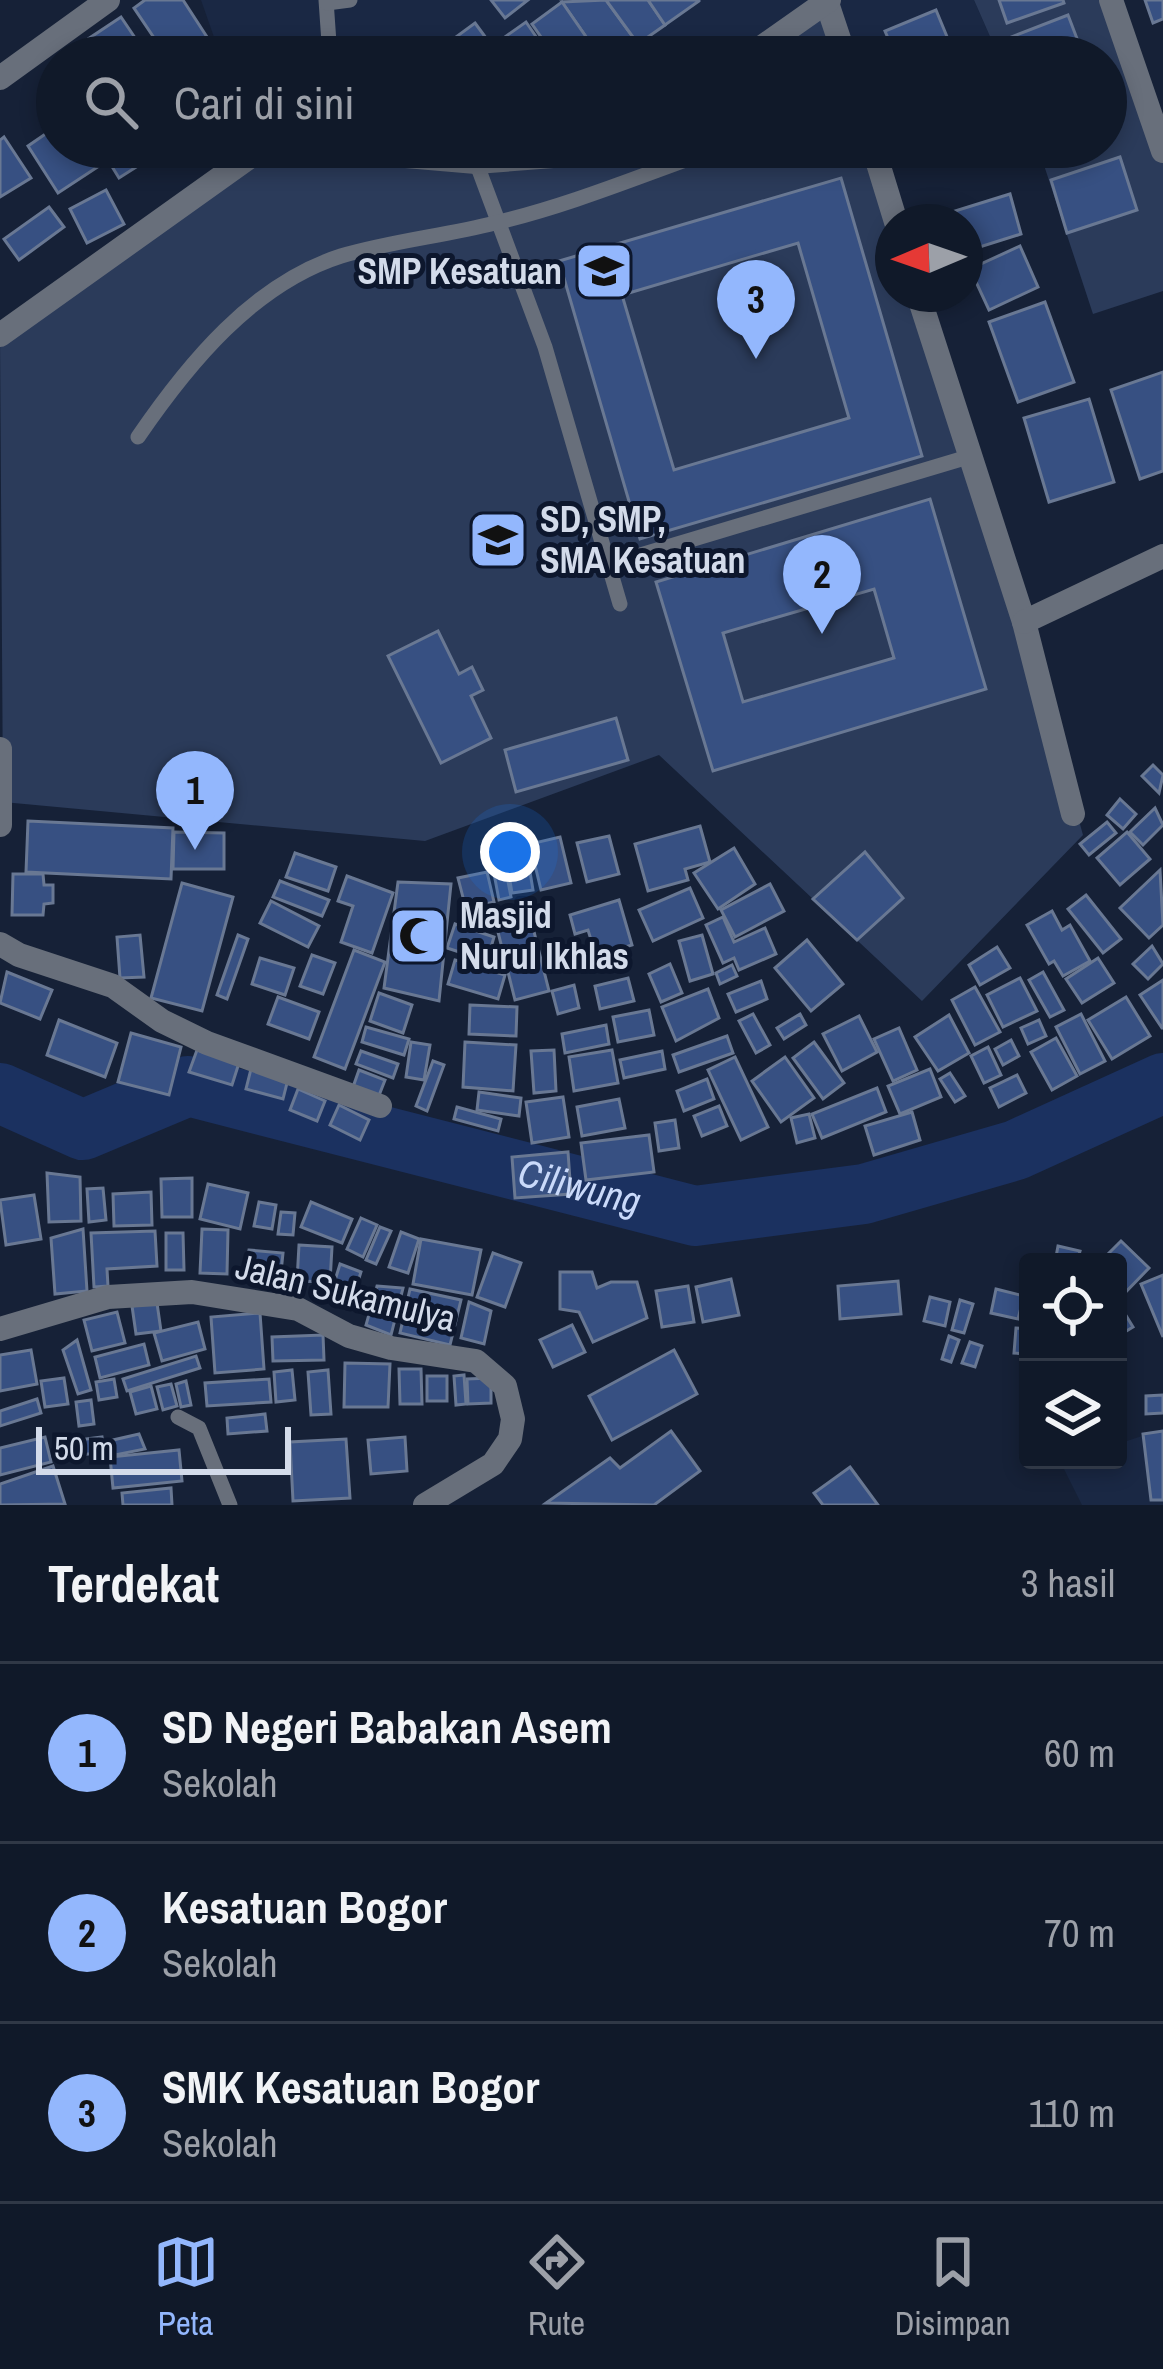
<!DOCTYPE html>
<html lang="id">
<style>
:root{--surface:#101929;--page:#192231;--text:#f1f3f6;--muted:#9ca0a8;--line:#303846;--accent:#93b7fd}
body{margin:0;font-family:"Archivo Narrow",sans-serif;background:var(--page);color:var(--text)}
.controls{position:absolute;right:36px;bottom:36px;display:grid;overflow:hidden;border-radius:12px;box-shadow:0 6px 18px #0003}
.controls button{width:108px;height:108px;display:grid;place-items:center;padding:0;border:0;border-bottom:3px solid var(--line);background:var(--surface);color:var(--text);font:60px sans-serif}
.compass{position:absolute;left:875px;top:204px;width:108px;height:108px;border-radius:50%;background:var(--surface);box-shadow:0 6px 18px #0003;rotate:268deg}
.scale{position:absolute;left:36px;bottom:30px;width:255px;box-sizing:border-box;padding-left:12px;border:6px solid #d3dbea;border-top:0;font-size:33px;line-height:42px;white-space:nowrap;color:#d3dbea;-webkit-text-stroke:9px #0d172d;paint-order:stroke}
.you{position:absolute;left:510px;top:852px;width:42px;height:42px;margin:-30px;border:9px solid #fff;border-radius:50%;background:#1a73e8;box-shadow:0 0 0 18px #1a73e833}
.badge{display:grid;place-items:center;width:78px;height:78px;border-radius:50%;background:var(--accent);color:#111;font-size:39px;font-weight:700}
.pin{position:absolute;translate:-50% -99px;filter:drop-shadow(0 3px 6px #0008)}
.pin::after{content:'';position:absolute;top:63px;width:42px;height:36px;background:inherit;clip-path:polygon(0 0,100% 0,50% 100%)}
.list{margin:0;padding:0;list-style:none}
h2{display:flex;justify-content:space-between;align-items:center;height:156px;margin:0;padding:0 48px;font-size:51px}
h2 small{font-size:39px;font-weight:400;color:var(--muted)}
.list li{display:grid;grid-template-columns:78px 1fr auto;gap:36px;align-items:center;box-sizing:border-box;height:180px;padding:0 48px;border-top:3px solid var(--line)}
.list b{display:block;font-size:45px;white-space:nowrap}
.list p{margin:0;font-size:39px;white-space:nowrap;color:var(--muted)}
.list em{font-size:39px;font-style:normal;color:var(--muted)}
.icon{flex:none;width:66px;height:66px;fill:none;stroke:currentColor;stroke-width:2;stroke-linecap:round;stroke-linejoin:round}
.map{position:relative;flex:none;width:1163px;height:1505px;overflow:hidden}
.search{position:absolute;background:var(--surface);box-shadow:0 6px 18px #0003;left:36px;right:36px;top:36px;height:132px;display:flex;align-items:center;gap:30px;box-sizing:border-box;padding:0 42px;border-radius:66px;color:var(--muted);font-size:45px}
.sheet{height:696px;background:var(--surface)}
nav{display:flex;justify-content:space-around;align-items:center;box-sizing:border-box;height:168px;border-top:3px solid var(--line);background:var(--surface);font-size:33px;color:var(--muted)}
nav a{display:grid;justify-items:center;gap:6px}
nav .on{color:var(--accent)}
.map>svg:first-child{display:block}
.built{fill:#1a2844}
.green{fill:#2b3b5a}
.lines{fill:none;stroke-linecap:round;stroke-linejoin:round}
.river{stroke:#1b3160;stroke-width:60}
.building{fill:#375082;stroke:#697893;stroke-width:3;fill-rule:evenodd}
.lane{stroke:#686f7b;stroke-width:15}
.street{stroke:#686f7b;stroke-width:24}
.labels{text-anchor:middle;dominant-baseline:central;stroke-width:10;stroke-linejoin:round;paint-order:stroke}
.poi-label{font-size:36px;font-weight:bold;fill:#d3dbea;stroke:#0d172d;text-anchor:start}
.street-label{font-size:36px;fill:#d3dbea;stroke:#0d172d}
.water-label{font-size:39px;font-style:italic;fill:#cadafa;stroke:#0d172d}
</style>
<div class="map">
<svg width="1163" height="1505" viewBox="0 0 1163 1505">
<rect width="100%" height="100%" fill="#162137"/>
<g class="built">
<polygon points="201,0 974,0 999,57 221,57"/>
<polygon points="1163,1429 1163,1505 1082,1505 1061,1463 1118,1460 1118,1444"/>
</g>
<g class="green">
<polygon points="974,0 1110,0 1163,151 1163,291 1093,314 1038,147 1106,147 1106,57 999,57"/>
<polygon points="827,3 844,57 748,57"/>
<polygon points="584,147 872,147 893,222 893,294 918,294 1024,622 1083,835 922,1001 659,755 425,841 3,802 0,335 255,153"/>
</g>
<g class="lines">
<path class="river" id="s1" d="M0 1093 83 1130 188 1086 695 1216 864 1194 1016 1150 1163 1083"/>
</g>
<g class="building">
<polygon points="145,0 183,0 220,57 167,57 134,8"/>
<polygon points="491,0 528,0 505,18"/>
<polygon points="606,0 638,44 620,57 600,57 562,2"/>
<polygon points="606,0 648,0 665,25 638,44"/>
<polygon points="648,0 699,0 699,1 665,25"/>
<polygon points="999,0 1063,0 1064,3 1007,23"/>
<polygon points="1145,0 1163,0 1163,19 1153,23"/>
<polygon points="562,2 600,57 555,57 532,24"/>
<polygon points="936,10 950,44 919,57 896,57 885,31"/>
<polygon points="1068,15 1084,57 1007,57 1001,41"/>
<polygon points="121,17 148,57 96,57 85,41"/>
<polygon points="526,22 550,57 505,57 495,44"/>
<polygon points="475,23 500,57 454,57 445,45"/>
<polygon points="440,41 452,57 417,57"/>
<polygon points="57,126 57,147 91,147 102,164 58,193 28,146"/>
<polygon points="4,137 31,178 0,197 0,140"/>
<polygon points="100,147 149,147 155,155 119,178"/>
<polygon points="1120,157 1137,210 1067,233 1051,180"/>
<path d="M841 178 922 456 640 539 559 261ZM798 243 849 418 674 470 622 295Z"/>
<polygon points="106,190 124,224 87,243 70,209"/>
<polygon points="1010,194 1021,234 967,251 965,222 958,222 955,211"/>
<polygon points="49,207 64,227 19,260 4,239"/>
<polygon points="1020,246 1038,287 989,310 970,269"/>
<polygon points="1045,302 1074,382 1018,402 989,322"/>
<polygon points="1163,372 1163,471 1140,479 1111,390"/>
<polygon points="1089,399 1114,482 1049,502 1024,418"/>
<path d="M930 499 986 689 713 771 656 582ZM874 589 894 658 743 702 723 633Z"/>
<polygon points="438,631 459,674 472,667 483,690 471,696 491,738 441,763 388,656"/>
<polygon points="616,718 628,760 516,792 505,750"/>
<polygon points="1153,765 1163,775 1159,793 1142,776"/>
<polygon points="1120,799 1136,814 1123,829 1107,815"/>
<polygon points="1155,808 1163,825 1143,845 1130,832"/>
<polygon points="28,821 173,828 171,879 26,872"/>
<polygon points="1107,822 1116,833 1089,855 1080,844"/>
<polygon points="700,826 710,862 685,869 688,880 648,891 635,844"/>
<polygon points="174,832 224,833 224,869 173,869"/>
<polygon points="1127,832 1150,859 1120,885 1097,858"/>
<polygon points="609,836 619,874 587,882 577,843"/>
<polygon points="560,837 571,883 541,890 530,844"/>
<polygon points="734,848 755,884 718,909 694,873"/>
<polygon points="865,852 903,898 857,940 813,899"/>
<polygon points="295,853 336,867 328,891 286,877"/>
<polygon points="504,861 511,897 499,900 492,863"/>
<polygon points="1160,870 1163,925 1149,938 1120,908"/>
<polygon points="487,872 494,902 466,909 458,878"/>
<polygon points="530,872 533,890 512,893 509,875"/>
<polygon points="13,874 43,874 44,885 53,885 53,903 44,904 43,915 12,915"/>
<polygon points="347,876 393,893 372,953 341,942 353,906 338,901"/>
<polygon points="280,881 329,900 322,916 273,897"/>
<polygon points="398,882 451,884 439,1001 384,988"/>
<polygon points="182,883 233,897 202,1011 151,998"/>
<polygon points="770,884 784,911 735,937 721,910"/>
<polygon points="690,888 703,918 653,941 639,910"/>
<polygon points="1086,895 1121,939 1103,953 1068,909"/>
<polygon points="619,900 632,945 596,956 588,930 575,934 570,915"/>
<polygon points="271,901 319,926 308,947 260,923"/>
<polygon points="528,908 549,991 515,1000 494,916"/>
<polygon points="1052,911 1062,930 1070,925 1090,961 1063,976 1054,961 1049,964 1027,925"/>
<polygon points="723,917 734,942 765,928 776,954 739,970 734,958 723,963 706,925"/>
<polygon points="455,924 494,937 487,961 447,948"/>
<polygon points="140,935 144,977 120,978 117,937"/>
<polygon points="238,935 248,939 227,999 217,995"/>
<polygon points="702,935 713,974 690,981 679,941"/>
<polygon points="807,940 843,984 811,1011 775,968"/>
<polygon points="1152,946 1163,964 1148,979 1133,964"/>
<polygon points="997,947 1010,968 980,985 969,965"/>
<polygon points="354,950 385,962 345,1069 314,1057"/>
<polygon points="312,955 335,963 323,994 300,986"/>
<polygon points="260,958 294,968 285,995 252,984"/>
<polygon points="1098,958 1114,983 1082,1003 1066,979"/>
<polygon points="455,960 505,975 498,999 448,984"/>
<polygon points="670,964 682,993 661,1002 649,974"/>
<polygon points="732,965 737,976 720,984 716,973"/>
<polygon points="7,972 52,990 40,1019 0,1003"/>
<polygon points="1043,972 1064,1010 1050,1017 1029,980"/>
<polygon points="628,978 634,1001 600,1009 595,986"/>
<polygon points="1020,978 1037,1011 1003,1027 987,995"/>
<polygon points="1163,980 1163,1028 1162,1028 1140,995"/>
<polygon points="761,981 767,999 736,1012 728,994"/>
<polygon points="574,985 579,1008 558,1014 552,991"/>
<polygon points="975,987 1000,1032 975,1045 952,1000"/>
<polygon points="708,989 719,1018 676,1041 662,1007"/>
<polygon points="379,993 412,1005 403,1033 370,1021"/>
<polygon points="278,997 319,1012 309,1039 268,1024"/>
<polygon points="1126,997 1150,1036 1112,1059 1088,1020"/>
<polygon points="470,1005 517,1007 516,1036 469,1034"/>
<polygon points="649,1010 654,1035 618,1042 613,1017"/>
<polygon points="753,1014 770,1045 756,1053 739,1021"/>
<polygon points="800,1014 806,1025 784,1039 777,1028"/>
<polygon points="1081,1014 1105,1061 1080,1074 1056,1027"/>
<polygon points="949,1015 969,1053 938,1071 915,1037"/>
<polygon points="859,1016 877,1052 842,1071 823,1034"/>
<polygon points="59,1020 117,1043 105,1077 47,1055"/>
<polygon points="1039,1020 1046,1036 1028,1044 1021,1028"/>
<polygon points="606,1025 609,1044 565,1053 562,1034"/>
<polygon points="366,1027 409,1039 404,1055 362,1042"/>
<polygon points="899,1028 917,1070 893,1081 874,1039"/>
<polygon points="131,1033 181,1047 169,1095 118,1082"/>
<polygon points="727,1036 733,1053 679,1072 673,1055"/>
<polygon points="1056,1038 1077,1076 1052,1090 1031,1052"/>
<polygon points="1011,1040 1019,1056 1003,1065 995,1049"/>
<polygon points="411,1042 430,1045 424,1080 406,1077"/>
<polygon points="465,1042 516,1045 513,1091 463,1087"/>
<polygon points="814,1042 844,1083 823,1099 793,1058"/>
<polygon points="988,1047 1001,1075 984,1083 971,1056"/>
<polygon points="197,1050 239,1063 232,1085 189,1072"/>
<polygon points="554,1050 556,1091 534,1093 531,1051"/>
<polygon points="612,1050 618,1083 574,1091 569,1057"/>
<polygon points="361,1051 398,1064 393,1078 356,1064"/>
<polygon points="662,1051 665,1069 624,1078 620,1060"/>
<polygon points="735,1057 768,1127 741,1140 708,1070"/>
<polygon points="785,1057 814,1098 781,1122 752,1081"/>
<polygon points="433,1061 444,1065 427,1111 416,1106"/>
<polygon points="251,1069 288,1079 283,1099 246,1089"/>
<polygon points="930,1069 941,1097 900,1114 888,1086"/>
<polygon points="359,1070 385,1080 378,1098 353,1087"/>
<polygon points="950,1073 965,1096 955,1102 940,1079"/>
<polygon points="1017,1075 1026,1093 999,1107 990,1088"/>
<polygon points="707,1079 714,1099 684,1111 677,1091"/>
<polygon points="877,1088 886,1112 822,1138 812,1114"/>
<polygon points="298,1089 325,1101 317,1121 290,1110"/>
<polygon points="479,1092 521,1098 519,1116 477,1110"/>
<polygon points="563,1097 569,1137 532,1143 526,1102"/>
<polygon points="619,1099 625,1128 582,1136 577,1107"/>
<polygon points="339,1105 369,1120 360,1140 330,1125"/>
<polygon points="719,1106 727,1126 702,1136 694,1116"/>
<polygon points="457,1107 501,1119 498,1131 454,1119"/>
<polygon points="912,1112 920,1140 874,1155 865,1126"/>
<polygon points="809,1114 815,1138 797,1143 791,1118"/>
<polygon points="675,1120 679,1148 659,1151 655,1123"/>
<polygon points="649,1135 654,1172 586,1180 581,1143"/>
<polygon points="568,1152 571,1194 515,1198 512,1157"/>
<polygon points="47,1173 80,1177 81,1221 49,1222"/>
<polygon points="192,1178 192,1217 162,1217 161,1179"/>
<polygon points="208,1184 248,1193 240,1229 200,1219"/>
<polygon points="103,1188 106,1220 89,1222 87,1189"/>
<polygon points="151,1192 152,1225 114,1226 113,1194"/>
<polygon points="34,1195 41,1239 6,1245 0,1200"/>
<polygon points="259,1202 276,1205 272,1229 254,1226"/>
<polygon points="311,1202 352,1219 342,1243 301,1227"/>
<polygon points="281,1212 295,1213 293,1235 278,1234"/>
<polygon points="361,1218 377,1225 363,1257 347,1249"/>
<polygon points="380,1227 391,1231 376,1264 366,1260"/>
<polygon points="83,1229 87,1291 55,1294 51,1238"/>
<polygon points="202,1229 228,1230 227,1274 200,1273"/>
<polygon points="155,1231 157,1266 107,1269 108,1286 94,1287 91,1233"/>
<polygon points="401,1232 419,1239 408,1273 389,1267"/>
<polygon points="166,1233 183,1233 184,1270 166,1270"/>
<polygon points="421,1239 481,1250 472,1295 413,1284"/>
<polygon points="1121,1241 1149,1268 1118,1300 1118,1262 1100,1262"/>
<polygon points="299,1245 332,1247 330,1282 297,1281"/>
<polygon points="1058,1246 1080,1251 1077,1262 1055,1262"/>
<polygon points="249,1250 283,1253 280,1282 246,1278"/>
<polygon points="493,1253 521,1263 505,1307 477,1297"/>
<polygon points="340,1264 361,1272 350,1307 329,1300"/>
<polygon points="560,1272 592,1272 597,1288 611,1282 637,1282 647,1318 593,1342 579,1312 560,1309"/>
<polygon points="1163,1275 1163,1337 1141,1284"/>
<polygon points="731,1279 739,1315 703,1322 696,1287"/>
<polygon points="898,1281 901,1314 840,1319 838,1286"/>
<polygon points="377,1286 403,1288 391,1335 366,1325"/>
<polygon points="688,1286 694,1322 662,1327 656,1291"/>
<polygon points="410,1289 461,1300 450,1345 400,1333"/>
<polygon points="996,1289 1024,1296 1018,1319 991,1313"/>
<polygon points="930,1297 950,1302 945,1326 924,1321"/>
<polygon points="960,1300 973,1304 964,1333 952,1330"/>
<polygon points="469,1302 491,1311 484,1344 461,1338"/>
<polygon points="157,1303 161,1331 136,1334 132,1306"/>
<polygon points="1119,1304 1133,1327 1118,1336 1118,1305"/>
<polygon points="117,1312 125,1343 92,1351 84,1320"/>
<polygon points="260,1313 264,1369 215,1373 211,1317"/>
<polygon points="198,1322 205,1349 162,1361 154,1333"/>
<polygon points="572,1325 585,1352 553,1367 540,1340"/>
<polygon points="1016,1328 1028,1329 1028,1354 1014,1353"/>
<polygon points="323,1335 324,1360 273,1361 272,1337"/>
<polygon points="949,1336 959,1340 951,1362 942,1359"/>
<polygon points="77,1340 91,1390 78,1394 63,1350"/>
<polygon points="970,1342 982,1346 975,1367 962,1363"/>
<polygon points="144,1344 149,1365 100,1378 95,1357"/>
<polygon points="31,1350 37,1384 0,1391 0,1355"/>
<polygon points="674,1350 697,1394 612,1440 589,1396"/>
<polygon points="196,1356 200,1368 127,1391 123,1379"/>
<polygon points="345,1363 390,1364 388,1407 344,1407"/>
<polygon points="399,1369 421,1369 422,1404 400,1404"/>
<polygon points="292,1370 295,1400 276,1402 274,1372"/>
<polygon points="328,1370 331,1414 311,1415 308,1372"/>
<polygon points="464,1375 466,1404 456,1405 454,1376"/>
<rect x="427" y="1376" width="20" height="25"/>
<polygon points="64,1378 68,1404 45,1407 41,1381"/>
<polygon points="491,1378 491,1403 468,1404 467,1379"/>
<polygon points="114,1379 117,1397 99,1400 96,1382"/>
<polygon points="269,1379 271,1402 207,1406 205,1383"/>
<polygon points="186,1381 191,1405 181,1407 176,1384"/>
<polygon points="171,1384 177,1406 163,1410 157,1387"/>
<polygon points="151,1386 157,1409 136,1414 130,1392"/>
<polygon points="1163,1395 1163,1413 1146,1414 1146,1396"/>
<polygon points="37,1399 41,1413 0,1426 0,1411"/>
<polygon points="91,1400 94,1424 79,1426 76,1402"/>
<polygon points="265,1414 267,1431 228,1434 227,1418"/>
<polygon points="671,1431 700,1471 654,1505 546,1503 610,1458 620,1468"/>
<polygon points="1163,1431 1163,1500 1151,1500 1143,1434"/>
<polygon points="139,1434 145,1449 115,1455 113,1440"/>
<polygon points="45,1437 51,1462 0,1475 0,1448"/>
<polygon points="102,1437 104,1452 57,1458 55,1443"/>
<polygon points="405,1437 407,1471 371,1474 368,1440"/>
<polygon points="346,1439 350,1498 293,1501 290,1442"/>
<polygon points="179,1450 182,1481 113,1488 110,1457"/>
<polygon points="53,1466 65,1504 0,1505 0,1484"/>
<polygon points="850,1467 878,1505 823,1505 814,1493"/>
<polygon points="171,1488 172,1505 123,1505 122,1493"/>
</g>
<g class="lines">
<g class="lane">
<polyline points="326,0 330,57"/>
<polyline points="327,3 350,0"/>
<polyline points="785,33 789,57"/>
<polyline points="476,162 545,347 620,604"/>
<path d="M138 437C188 364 253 284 341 256 392 241 444 236 495 223 572 205 647 173 722 147"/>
<polyline points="607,565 968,457"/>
<polyline points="178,1417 199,1428 230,1505"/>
</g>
<g class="street">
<polyline points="1111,0 1163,151"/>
<polyline points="827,3 845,57"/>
<polyline points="748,57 829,0"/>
<polyline points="0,78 108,0"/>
<polyline points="301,147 476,162 566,155 585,147"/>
<polyline points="873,147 896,222"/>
<polyline points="918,294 1024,622 1073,814"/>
<polyline points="0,335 255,153 282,147"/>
<polyline points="1024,622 1163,556"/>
<polyline points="0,749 0,825"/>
<polyline points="0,944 19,955 113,986 162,1021 207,1043 380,1106"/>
<polyline points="0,1329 108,1297 192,1292 298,1309 349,1336 391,1348 476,1361 505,1386 513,1419 510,1439 493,1464 425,1505"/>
</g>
</g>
<defs>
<symbol id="school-square" viewBox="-11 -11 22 22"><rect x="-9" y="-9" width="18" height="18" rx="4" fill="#93b7fd" stroke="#0d172d"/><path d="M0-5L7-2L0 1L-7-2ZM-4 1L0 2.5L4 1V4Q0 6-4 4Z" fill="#111"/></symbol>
<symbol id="mosque-square" viewBox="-11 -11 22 22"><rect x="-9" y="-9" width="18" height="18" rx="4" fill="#93b7fd" stroke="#0d172d"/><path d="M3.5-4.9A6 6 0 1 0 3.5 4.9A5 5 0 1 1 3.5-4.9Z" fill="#111"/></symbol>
</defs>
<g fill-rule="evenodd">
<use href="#school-square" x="571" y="238" width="66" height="66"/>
<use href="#school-square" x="465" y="507" width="66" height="66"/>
<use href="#mosque-square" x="385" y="903" width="66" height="66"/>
</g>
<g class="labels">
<g class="poi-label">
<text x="562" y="271" text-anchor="end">SMP Kesatuan</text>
<text x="540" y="519">SD, SMP,<tspan x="540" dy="41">SMA Kesatuan</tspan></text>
<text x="460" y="915">Masjid<tspan x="460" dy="41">Nurul Ikhlas</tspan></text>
</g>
<g class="street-label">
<text transform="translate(346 1292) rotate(14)">Jalan Sukamulya</text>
</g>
<g class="water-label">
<text stroke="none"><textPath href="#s1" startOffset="609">Ciliwung</textPath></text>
</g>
</g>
</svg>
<div class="controls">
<button><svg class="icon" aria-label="locate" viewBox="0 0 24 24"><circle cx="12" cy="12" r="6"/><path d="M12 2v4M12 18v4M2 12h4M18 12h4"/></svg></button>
<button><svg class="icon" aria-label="layers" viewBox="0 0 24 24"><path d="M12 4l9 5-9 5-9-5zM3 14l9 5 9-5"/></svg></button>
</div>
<svg class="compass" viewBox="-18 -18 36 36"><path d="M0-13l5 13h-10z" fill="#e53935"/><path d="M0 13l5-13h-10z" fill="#9ca0a8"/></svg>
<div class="scale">50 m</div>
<div class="you"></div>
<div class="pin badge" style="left:195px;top:850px">1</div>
<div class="pin badge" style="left:822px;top:634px">2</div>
<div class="pin badge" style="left:756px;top:359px">3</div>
<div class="search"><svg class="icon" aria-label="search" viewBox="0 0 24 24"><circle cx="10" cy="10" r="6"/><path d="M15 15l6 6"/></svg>Cari di sini</div>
</div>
<section class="sheet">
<h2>Terdekat<small>3 hasil</small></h2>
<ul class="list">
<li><span class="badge">1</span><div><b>SD Negeri Babakan Asem</b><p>Sekolah</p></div><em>60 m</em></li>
<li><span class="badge">2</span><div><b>Kesatuan Bogor</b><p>Sekolah</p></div><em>70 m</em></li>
<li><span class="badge">3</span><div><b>SMK Kesatuan Bogor</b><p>Sekolah</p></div><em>110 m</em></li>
</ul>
</section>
<nav>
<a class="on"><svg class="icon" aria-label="map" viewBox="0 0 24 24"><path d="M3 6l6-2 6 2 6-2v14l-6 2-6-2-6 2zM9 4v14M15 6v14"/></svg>Peta</a>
<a><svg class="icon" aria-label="directions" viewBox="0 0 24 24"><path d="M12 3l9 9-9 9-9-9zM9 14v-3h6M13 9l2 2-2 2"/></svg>Rute</a>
<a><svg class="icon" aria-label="saved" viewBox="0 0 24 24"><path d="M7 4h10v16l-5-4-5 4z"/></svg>Disimpan</a>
</nav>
